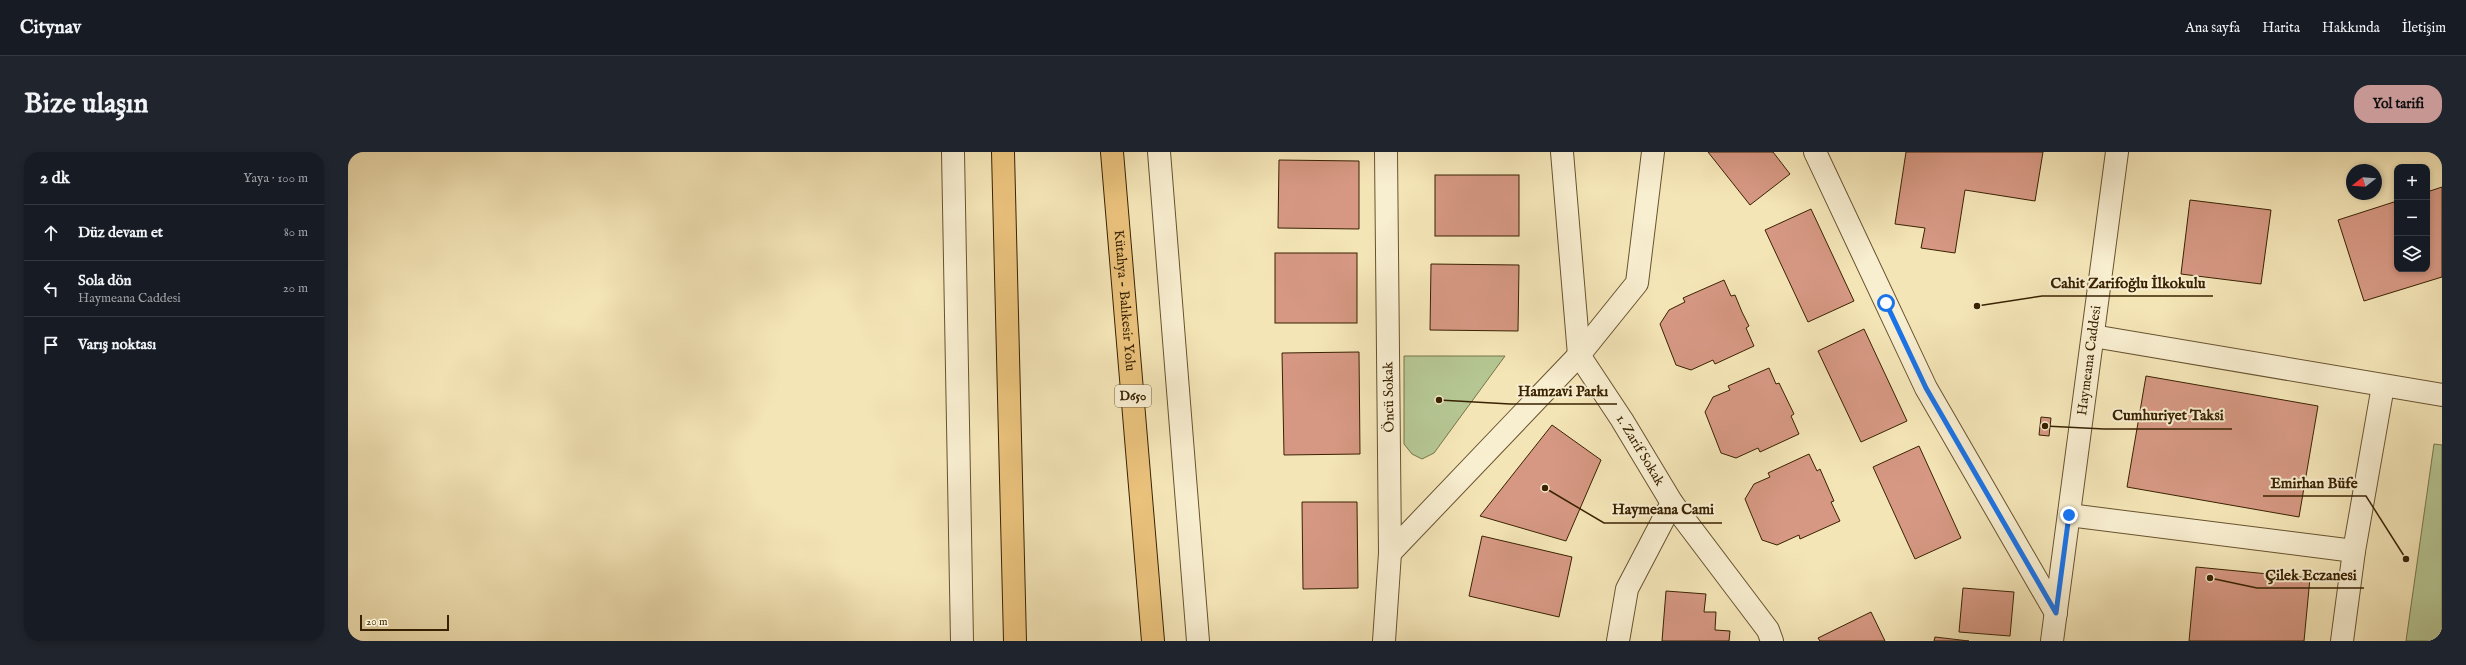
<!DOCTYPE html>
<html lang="tr">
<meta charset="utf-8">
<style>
:root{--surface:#171b24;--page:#20242c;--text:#f1f3f6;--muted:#9ea1a6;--line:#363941;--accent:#c59692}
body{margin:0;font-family:"IM FELL English",serif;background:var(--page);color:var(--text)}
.controls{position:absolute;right:12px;top:12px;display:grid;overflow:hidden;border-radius:8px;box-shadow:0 2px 6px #0003}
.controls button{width:36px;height:36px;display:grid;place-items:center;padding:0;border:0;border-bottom:1px solid var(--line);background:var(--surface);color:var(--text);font:20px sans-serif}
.compass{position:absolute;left:1998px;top:12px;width:36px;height:36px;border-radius:50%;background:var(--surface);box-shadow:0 2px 6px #0003;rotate:253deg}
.scale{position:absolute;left:12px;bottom:10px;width:89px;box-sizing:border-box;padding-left:4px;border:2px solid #392202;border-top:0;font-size:11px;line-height:14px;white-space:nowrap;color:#392202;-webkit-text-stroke:3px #f8eed0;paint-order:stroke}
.stop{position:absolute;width:12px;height:12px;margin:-9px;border:3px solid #1a73e8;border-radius:50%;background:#fff}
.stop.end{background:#1a73e8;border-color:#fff;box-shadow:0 1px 4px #0008}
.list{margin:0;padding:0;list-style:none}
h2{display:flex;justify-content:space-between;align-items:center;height:52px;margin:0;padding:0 16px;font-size:17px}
h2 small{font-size:13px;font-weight:400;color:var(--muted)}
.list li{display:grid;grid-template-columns:26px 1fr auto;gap:12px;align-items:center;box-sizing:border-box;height:56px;padding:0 16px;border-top:1px solid var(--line)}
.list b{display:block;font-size:15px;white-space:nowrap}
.list p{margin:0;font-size:13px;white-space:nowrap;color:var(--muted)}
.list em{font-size:13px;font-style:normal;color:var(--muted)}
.icon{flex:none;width:22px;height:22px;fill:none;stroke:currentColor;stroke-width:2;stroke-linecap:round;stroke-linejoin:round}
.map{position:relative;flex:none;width:2094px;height:489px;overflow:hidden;border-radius:16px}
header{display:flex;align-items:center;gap:24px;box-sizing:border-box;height:56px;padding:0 20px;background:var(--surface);border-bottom:1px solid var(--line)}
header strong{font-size:19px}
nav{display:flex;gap:22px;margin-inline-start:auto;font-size:14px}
.intro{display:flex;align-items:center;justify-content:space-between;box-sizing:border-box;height:96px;padding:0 24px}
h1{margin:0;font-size:28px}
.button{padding:10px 18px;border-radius:16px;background:var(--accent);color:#111;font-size:14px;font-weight:700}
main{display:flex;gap:24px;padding:0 24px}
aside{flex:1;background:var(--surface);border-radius:16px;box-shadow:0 2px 6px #0003}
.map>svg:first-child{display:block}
.green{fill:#b5c693;stroke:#77744a}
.building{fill:#d69883;stroke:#392202}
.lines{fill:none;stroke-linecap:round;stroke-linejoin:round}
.minor-casing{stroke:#68532f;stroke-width:24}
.highway-casing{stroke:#392202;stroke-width:24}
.minor{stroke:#f8eed0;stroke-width:22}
.highway{stroke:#eac27c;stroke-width:22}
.route{stroke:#1a73e8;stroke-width:5}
.labels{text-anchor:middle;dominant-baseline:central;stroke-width:4;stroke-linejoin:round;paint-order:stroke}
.shield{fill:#f8eed0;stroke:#725f40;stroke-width:1}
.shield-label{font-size:13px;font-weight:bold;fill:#392202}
.street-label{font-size:14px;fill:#392202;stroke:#f8eed0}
.leader{fill:none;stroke:#392202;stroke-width:1.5}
.callout-dot{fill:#392202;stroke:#f8eed0;stroke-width:1.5}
.callout-label{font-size:15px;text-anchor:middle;font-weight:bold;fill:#392202;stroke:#f8eed0;stroke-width:4;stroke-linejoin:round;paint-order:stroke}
</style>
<header>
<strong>Citynav</strong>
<nav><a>Ana sayfa</a><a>Harita</a><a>Hakkında</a><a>İletişim</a></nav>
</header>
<div class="intro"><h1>Bize ulaşın</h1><a class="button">Yol tarifi</a></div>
<main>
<aside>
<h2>2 dk<small>Yaya · 100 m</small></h2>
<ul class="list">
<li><svg class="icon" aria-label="ahead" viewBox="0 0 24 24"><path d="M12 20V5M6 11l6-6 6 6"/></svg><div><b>Düz devam et</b></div><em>80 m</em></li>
<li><svg class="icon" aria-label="left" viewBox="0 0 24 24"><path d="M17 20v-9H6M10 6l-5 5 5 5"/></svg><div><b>Sola dön</b><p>Haymeana Caddesi</p></div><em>20 m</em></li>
<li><svg class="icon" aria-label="arrive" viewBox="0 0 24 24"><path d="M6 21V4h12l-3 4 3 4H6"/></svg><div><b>Varış noktası</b></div></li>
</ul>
</aside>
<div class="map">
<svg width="2094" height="489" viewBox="0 0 2094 489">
<rect width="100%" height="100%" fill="#f4e5b7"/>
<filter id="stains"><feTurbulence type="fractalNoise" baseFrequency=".005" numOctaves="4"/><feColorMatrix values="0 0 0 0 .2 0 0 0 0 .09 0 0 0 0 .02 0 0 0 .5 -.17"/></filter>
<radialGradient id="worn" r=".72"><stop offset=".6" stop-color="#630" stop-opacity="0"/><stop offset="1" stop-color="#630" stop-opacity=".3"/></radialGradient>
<g class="green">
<polygon points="1056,204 1157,204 1086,301 1074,307 1064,302 1056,292"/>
<polygon points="2086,292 2094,293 2094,489 2058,489"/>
</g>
<g class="building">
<polygon points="1360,0 1425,0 1442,22 1402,53"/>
<polygon points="1558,0 1695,0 1687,49 1617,38 1607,101 1573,96 1577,76 1547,72"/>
<polygon points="931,8 1011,9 1011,77 930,76"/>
<rect x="1087" y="23" width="84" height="61"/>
<polygon points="2094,35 2094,125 2016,149 1990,68 2049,49 2049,117 2079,117 2079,40"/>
<polygon points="1842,48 1923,58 1913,132 1833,122"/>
<polygon points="1463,57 1506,149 1460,170 1417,78"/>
<rect x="927" y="101" width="82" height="70"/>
<polygon points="1083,112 1171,113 1170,179 1082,178"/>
<polygon points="1376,128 1383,144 1387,143 1394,160 1401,174 1398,176 1406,194 1367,212 1365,208 1343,218 1328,213 1312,172 1321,158 1337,150 1335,146"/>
<polygon points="1516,177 1559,269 1513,290 1470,199"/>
<polygon points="1011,200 1012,302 936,303 934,201"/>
<polygon points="1421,216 1428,232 1431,231 1446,262 1443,264 1451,282 1412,300 1410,296 1388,306 1373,301 1357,260 1365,245 1382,238 1380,234"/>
<polygon points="1798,224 1970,254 1951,365 1779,335"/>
<polygon points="1693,265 1703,266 1701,284 1691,283"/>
<polygon points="1204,273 1253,308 1218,389 1132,364"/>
<polygon points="1571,294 1613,386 1567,407 1525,315"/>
<polygon points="1461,302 1469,319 1472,317 1486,349 1483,350 1492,369 1452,387 1451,383 1429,393 1414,388 1397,347 1406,332 1422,325 1420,321"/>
<polygon points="954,350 1009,350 1010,436 955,437"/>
<polygon points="1134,384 1224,405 1211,465 1121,444"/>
<polygon points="1848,415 1962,426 1956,489 1841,489"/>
<polygon points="1615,436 1666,440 1662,484 1611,480"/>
<polygon points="1318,439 1358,442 1356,460 1368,460 1367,478 1382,479 1381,489 1314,489"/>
<polygon points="1523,460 1537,489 1472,489 1470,486"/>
<polygon points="1587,485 1621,489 1586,489"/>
</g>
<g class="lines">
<defs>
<g id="minor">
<polyline points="605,0 614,489"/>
<polyline points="811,0 850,489"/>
<path id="s1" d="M1214 0 1231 203 1274 268 1324 351 1420 478 1424 489"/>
<polyline points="1467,0 1578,236 1708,461"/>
<polyline points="1745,184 2094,243"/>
<polyline points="1721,363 2006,399"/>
<polyline points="1042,401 1231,203 1289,131 1305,0"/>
<polyline points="1036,489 1042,401 1038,0"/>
<polyline points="1270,489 1279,437 1324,351"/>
<path id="s2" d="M1704 489 1769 0"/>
<polyline points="1994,489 2006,399 2035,234"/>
</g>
<g id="highway">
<polyline points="655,0 667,489"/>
<path id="s3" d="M764 0 805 489"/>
</g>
</defs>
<use href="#minor" class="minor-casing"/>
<use href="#highway" class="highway-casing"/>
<use href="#minor" class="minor"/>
<use href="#highway" class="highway"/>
</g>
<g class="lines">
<polyline class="route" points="1538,151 1578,236 1708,461 1721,363"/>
</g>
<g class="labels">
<rect class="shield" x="767" y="233" width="36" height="22" rx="3"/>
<g class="shield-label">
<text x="785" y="244">D650</text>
</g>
<g class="street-label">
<text stroke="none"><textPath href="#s3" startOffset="149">Kütahya - Balıkesir Yolu</textPath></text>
<text stroke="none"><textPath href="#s2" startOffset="283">Haymeana Caddesi</textPath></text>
<text transform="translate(1041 245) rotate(-91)">Öncü Sokak</text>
<text stroke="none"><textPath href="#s1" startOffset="317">1. Zarif Sokak</textPath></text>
</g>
</g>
<path class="leader" d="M1629 154L1694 144H1865M1091 248L1162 252H1269M1697 274L1756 277H1884M2058 407L2018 344H1915M1197 336L1256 371H1374M1862 426L1909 436H2016"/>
<g class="callout-dot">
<circle cx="1629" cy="154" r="4"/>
<circle cx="1091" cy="248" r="4"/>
<circle cx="1697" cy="274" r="4"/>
<circle cx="2058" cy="407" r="4"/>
<circle cx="1197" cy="336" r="4"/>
<circle cx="1862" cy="426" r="4"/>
</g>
<g class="callout-label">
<text x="1780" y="136">Cahit Zarifoğlu İlkokulu</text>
<text x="1215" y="244">Hamzavi Parkı</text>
<text x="1820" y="268">Cumhuriyet Taksi</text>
<text x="1966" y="336">Emirhan Büfe</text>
<text x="1315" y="362">Haymeana Cami</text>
<text x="1963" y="428">Çilek Eczanesi</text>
</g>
<rect width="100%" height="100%" filter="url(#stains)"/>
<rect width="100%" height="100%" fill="url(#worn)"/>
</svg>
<div class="controls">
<button>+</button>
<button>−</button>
<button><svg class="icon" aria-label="layers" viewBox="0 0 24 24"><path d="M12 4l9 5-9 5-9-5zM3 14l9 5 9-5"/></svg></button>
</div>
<svg class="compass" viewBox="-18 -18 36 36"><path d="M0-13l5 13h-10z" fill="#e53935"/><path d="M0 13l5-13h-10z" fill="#9ea1a6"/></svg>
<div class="scale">20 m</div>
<div class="stop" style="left:1538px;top:151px"></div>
<div class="stop end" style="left:1721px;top:363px"></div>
</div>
</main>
